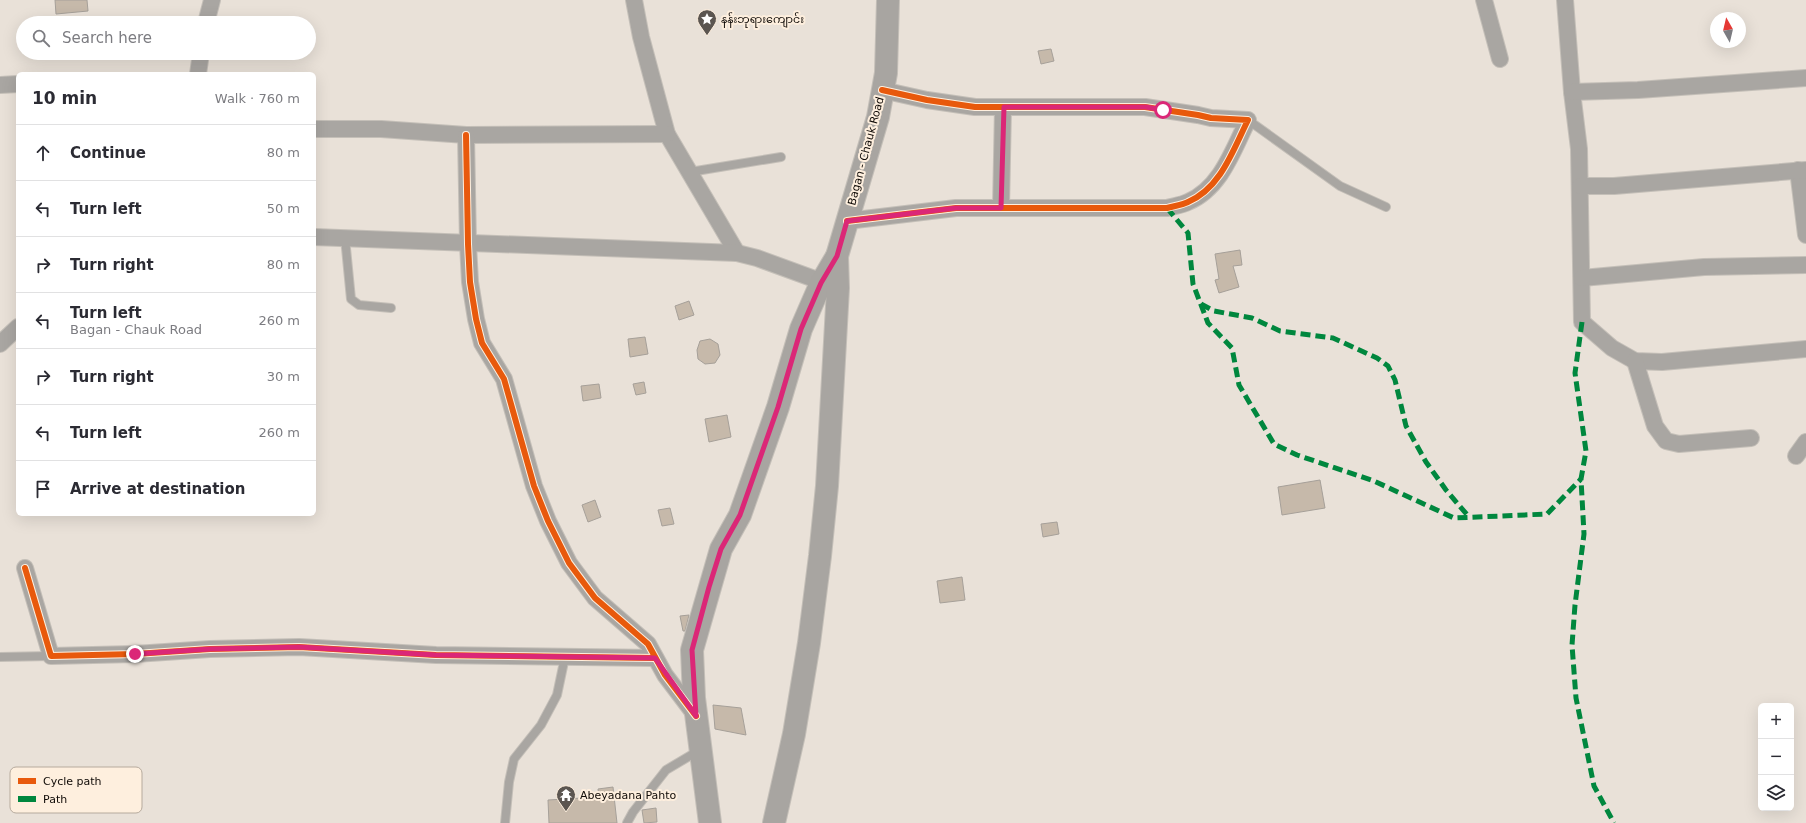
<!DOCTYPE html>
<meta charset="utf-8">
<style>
:root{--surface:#fff;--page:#f2f2f3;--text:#2b2b33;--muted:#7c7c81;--line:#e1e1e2}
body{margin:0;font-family:"DejaVu Sans","Noto Sans Myanmar",sans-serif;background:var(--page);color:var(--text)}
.controls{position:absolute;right:12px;bottom:12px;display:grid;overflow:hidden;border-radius:6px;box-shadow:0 4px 16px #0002}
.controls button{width:36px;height:36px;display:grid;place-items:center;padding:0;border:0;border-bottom:1px solid var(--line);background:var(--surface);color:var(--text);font:20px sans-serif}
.compass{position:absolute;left:1710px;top:12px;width:36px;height:36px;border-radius:50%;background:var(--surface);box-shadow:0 4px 16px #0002;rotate:352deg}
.stop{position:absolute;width:12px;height:12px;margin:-9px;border:3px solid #db2777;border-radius:50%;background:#fff}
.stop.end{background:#db2777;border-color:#fff;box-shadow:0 1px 4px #0008}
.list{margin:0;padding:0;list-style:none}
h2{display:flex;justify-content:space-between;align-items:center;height:52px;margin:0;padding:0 16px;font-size:17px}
h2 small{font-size:13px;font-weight:400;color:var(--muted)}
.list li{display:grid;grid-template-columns:26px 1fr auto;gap:12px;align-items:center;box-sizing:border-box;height:56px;padding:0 16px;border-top:1px solid var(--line)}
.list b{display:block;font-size:15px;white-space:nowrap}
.list p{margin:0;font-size:13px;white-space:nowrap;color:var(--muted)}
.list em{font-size:13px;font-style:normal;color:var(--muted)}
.icon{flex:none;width:22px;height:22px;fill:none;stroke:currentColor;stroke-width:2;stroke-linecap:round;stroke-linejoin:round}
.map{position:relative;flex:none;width:1806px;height:823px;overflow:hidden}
.search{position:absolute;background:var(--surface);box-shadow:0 4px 16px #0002;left:16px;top:16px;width:300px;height:44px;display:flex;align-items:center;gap:10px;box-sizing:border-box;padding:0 14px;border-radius:22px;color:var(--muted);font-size:15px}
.panel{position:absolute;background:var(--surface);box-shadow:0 4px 16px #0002;left:16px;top:72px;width:300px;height:444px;border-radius:6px}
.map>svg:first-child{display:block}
.building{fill:#c6b9aa;stroke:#a6a099}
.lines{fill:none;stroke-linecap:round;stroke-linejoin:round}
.lane-casing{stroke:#c4bfb8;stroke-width:10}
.street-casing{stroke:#c4bfb8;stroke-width:18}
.secondary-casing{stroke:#c4bfb8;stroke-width:24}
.lane{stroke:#a9a6a2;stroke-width:8}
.street{stroke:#a9a6a2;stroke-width:16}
.secondary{stroke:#a8a5a1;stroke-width:22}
.quiet{stroke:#00873e;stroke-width:5;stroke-dasharray:10 5;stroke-linecap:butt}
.cycleway-casing{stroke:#feefde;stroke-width:8}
.cycleway{stroke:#e8590c;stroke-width:6}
.route{stroke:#db2777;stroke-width:5}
.labels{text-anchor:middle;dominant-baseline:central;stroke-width:4;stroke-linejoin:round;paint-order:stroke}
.poi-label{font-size:11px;fill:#0f0a06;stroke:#feefde;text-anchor:start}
.street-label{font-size:11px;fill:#0f0a06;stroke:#feefde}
.key{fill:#feefde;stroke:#b6aa9d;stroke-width:1}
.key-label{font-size:11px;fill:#0f0a06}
</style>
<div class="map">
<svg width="1806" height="823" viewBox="0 0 1806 823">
<rect width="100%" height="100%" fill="#e9e1d8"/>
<g class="building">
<polygon points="55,0 87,0 88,11 56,14"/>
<polygon points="1051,49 1054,61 1041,64 1038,51"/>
<polygon points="1240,250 1242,265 1233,266 1239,287 1219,293 1215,280 1219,279 1215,254"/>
<polygon points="689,301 694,315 679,320 675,306"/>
<polygon points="645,337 648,354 630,357 628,339"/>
<polygon points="710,339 718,344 720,355 715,363 705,364 698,359 697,350 700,341"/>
<polygon points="644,382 646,393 636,395 633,384"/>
<polygon points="599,384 601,398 583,401 581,386"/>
<polygon points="727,415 731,437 709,442 705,419"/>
<polygon points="1320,480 1325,508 1282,515 1278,487"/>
<polygon points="595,500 601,517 588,522 582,505"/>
<polygon points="670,508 674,524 662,526 658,510"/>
<polygon points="1057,522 1059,534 1043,537 1041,524"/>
<polygon points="962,577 965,600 940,603 937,581"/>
<polygon points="689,615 685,631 683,631 680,616"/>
<polygon points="713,705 741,708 746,735 715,729"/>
<polygon points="613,787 617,823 549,823 548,800 599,797 598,789"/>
<polygon points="656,808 657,822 644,823 642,810"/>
</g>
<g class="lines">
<defs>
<g id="lane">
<polyline points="1248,120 1340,186 1386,207"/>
<polyline points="690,172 781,157"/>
<polyline points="345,238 351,299 359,305 391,308"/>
<polyline points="0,657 51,656"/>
<polyline points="505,823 509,782 514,759 541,725 557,695 565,657"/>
<polyline points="627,823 633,812 666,770 698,751"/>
</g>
<g id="street">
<polyline points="634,0 641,37 667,134 737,253"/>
<polyline points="1484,0 1500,59"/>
<polyline points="1565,0 1572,92 1579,149 1582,322 1612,348 1635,361 1662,362 1806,349"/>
<polyline points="206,23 212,0"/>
<polyline points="198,74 201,53"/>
<polyline points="0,85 18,84"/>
<polyline points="1572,92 1638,90 1806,78"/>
<polyline points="314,129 381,129 466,135 667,134"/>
<polyline points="466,135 468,244 470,282 476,319 482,343 504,379 534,486 548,521 569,563 595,598 648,644 665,675 696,716"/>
<polyline points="1798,170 1806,235"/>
<polyline points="1580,186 1614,186 1806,170"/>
<polyline points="1001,208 1003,107"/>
<path d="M847 221 956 208H1167C1174 206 1182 205 1188 202 1221 188 1233 150 1248 120L1211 118 1198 115 1145 107H975L927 100 882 90"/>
<polyline points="314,237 737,253 757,258 831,285"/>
<polyline points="1582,278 1704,267 1806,265"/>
<polyline points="0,344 18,327"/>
<polyline points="1635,361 1655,426 1666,441 1679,444 1751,438"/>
<polyline points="1796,456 1806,442"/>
<polyline points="25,568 51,656 135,654 210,649 299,647 436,655 655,658"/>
</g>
<g id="secondary">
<polyline points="710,823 694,698 692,650 721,549 740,515 778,407 801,329 821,283 837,256 878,117 886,73 888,0"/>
<polyline points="774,823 794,734 809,643 820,556 827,486 838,288 837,256"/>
</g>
</defs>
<use href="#lane" class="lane-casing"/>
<use href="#street" class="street-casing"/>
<use href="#secondary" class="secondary-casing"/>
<use href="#lane" class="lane"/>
<use href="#street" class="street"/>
<use href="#secondary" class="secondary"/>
<g class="quiet">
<polyline points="1167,208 1188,233 1193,284 1208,323 1232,348 1239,385 1274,444 1297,455 1374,481 1454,518 1547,514 1581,479"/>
<polyline points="1201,304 1214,311 1252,318 1280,331 1333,338 1377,358 1388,366 1395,380 1406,426 1426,462 1446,490 1469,517"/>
<polyline points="1582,322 1575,373 1586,451 1581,479 1584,534 1575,605 1572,645 1576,698 1594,786 1614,823"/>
</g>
<defs>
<g id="cycleway">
<polyline points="466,135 468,244 470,282 476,319 482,343 504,379 534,486 548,521 569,563 595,598 648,644 665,675 696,716"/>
<path d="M847 221 956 208H1167C1174 206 1182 205 1188 202 1221 188 1233 150 1248 120L1211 118 1198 115 1145 107H975L927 100 882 90"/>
<polyline points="25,568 51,656 135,654 210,649 299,647 436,655 655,658"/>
</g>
</defs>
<use href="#cycleway" class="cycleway-casing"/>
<use href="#cycleway" class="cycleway"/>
</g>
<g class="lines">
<polyline class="route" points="135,654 210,649 299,647 436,655 655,658 696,716 692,650 709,587 721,549 740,515 778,407 801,329 821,283 837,256 847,221 956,208 1001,208 1004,107 1146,107 1163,110"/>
</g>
<defs>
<symbol id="sight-pin" viewBox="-11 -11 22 30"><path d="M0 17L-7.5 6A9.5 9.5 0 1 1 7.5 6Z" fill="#5b5550" stroke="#feefde"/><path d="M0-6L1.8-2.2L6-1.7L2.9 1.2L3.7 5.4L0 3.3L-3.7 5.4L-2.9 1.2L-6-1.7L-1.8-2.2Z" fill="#fff"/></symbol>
<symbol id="temple-pin" viewBox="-11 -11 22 30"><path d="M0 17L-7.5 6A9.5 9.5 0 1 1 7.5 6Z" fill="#5b5550" stroke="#feefde"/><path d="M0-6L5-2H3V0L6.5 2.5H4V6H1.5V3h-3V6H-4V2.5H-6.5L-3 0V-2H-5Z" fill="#fff"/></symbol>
</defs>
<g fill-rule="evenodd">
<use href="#sight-pin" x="696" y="8" width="22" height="30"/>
<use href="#temple-pin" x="555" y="784" width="22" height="30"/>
</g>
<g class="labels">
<g class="poi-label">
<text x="721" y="19">နန်းဘုရားကျောင်း</text>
<text x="580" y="795">Abeyadana Pahto</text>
</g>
<g class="street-label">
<text transform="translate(866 151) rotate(-75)">Bagan - Chauk Road</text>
</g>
</g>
<rect x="10" y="767" width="132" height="46" rx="6" class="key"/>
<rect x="18" y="778" width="18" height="6" fill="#e8590c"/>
<rect x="18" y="796" width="18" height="6" fill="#00873e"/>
<g class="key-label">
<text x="43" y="785">Cycle path</text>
<text x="43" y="803">Path</text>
</g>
</svg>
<div class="controls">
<button>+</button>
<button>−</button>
<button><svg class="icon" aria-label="layers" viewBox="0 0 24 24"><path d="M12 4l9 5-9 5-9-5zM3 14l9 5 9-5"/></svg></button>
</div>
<svg class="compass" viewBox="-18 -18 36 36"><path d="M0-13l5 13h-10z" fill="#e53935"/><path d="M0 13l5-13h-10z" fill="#7c7c81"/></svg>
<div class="stop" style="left:1163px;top:110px"></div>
<div class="stop end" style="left:135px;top:654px"></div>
<div class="search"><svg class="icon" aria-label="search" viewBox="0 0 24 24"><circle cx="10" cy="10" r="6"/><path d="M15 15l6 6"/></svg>Search here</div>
<section class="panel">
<h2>10 min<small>Walk · 760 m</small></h2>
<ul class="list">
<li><svg class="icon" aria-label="ahead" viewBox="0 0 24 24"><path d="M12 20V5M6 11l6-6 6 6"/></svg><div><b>Continue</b></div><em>80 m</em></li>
<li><svg class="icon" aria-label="left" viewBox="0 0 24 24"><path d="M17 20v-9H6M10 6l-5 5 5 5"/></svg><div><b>Turn left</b></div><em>50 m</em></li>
<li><svg class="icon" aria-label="right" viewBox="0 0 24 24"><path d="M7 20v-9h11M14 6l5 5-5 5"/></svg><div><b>Turn right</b></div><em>80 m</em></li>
<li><svg class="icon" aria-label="left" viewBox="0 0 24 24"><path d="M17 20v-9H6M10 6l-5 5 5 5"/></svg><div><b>Turn left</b><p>Bagan - Chauk Road</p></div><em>260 m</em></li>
<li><svg class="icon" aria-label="right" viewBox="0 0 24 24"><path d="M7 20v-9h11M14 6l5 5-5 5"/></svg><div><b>Turn right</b></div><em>30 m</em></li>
<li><svg class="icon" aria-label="left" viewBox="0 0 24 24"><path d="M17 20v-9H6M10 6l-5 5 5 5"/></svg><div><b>Turn left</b></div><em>260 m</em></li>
<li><svg class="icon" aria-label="arrive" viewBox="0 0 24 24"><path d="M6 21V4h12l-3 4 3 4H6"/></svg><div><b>Arrive at destination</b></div></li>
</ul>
</section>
</div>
